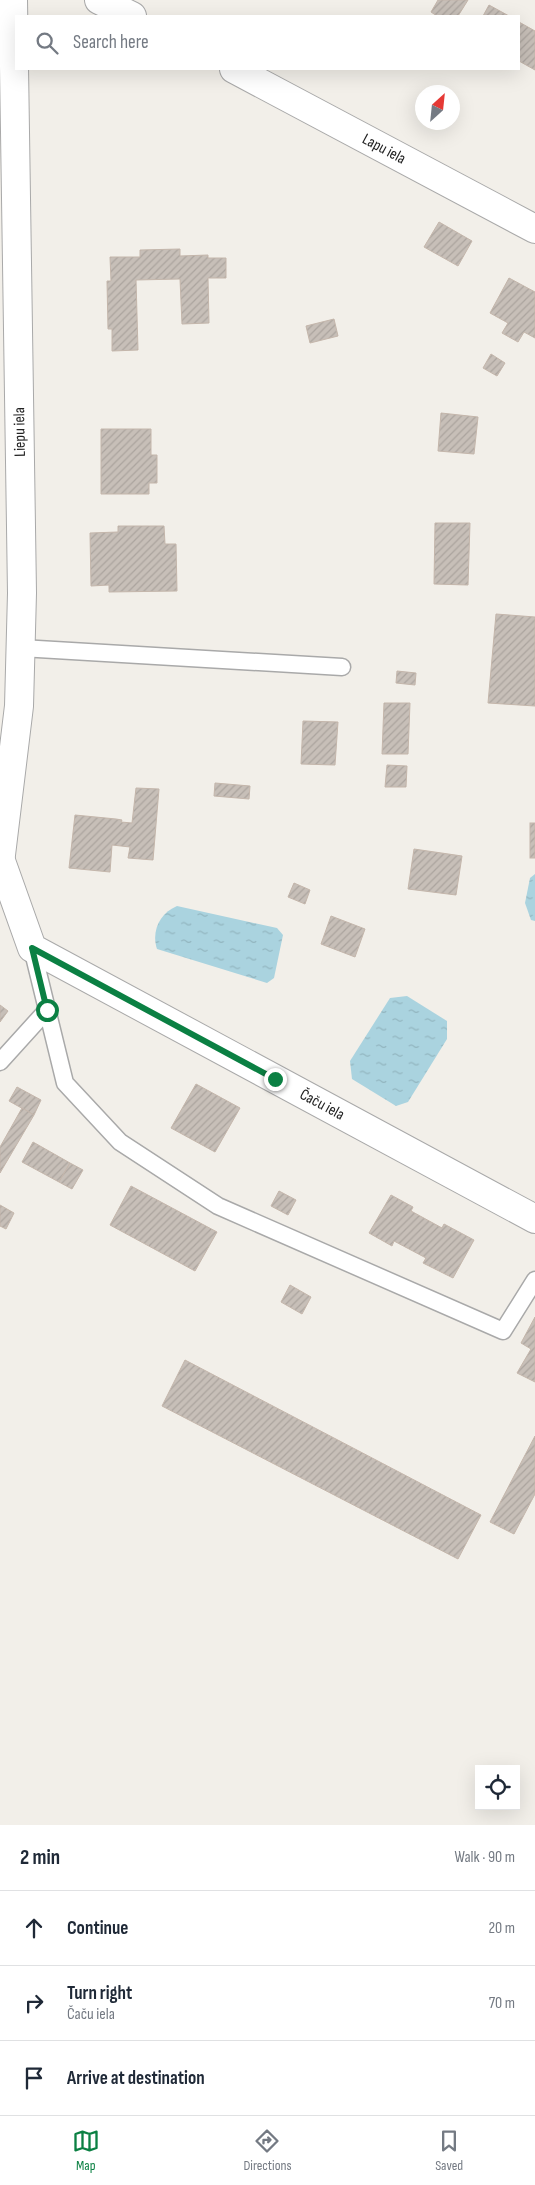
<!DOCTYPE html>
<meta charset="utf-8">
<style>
:root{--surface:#fff;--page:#f2f2f3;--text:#1f2937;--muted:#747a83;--line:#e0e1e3;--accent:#0b8043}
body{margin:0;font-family:"Sofia Sans Condensed",sans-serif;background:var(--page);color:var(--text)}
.controls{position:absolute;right:15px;bottom:15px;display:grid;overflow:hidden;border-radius:0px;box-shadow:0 5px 20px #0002}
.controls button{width:45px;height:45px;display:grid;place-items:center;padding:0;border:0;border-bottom:1px solid var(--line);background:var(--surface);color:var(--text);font:25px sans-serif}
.compass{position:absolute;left:415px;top:85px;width:45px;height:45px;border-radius:50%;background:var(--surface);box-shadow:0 5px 20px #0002;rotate:27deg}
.stop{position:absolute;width:15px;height:15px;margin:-11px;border:4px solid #0b8043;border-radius:50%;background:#fff}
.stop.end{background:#0b8043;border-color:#fff;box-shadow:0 1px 5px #0008}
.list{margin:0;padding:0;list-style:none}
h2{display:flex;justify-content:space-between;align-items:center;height:65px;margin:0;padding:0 20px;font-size:21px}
h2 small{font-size:16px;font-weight:400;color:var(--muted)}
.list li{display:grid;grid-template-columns:32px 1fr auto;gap:15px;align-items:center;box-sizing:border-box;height:75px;padding:0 20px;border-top:1px solid var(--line)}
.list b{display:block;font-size:19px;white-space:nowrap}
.list p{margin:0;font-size:16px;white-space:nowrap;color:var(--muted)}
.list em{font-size:16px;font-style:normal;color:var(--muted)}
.icon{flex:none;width:28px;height:28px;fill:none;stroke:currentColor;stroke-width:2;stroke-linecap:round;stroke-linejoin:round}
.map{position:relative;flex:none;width:535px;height:1825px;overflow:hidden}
.search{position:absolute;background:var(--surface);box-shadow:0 5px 20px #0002;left:15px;right:15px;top:15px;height:55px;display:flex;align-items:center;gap:12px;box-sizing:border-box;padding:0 18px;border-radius:0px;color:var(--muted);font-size:19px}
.sheet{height:290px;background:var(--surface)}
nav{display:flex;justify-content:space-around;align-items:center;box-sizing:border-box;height:70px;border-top:1px solid var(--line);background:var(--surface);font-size:14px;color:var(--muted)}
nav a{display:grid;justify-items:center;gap:2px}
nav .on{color:var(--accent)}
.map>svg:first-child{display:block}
.water{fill:url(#water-ripples)}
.building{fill:url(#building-hatch);stroke:#c4b6ab}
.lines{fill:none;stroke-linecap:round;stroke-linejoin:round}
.lane-casing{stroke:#a9a9a9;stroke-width:19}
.street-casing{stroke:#a9a9a9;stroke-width:30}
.lane{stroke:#fff;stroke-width:16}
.street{stroke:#fff;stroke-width:28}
.route{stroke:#0b8043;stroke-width:6}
.labels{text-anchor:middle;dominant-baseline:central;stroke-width:5;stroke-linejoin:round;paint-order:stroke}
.street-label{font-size:16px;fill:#222;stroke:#fff}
</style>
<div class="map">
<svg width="535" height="1825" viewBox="0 0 535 1825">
<defs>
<pattern id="water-ripples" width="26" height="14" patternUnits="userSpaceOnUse" patternTransform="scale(1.25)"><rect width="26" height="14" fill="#aad3df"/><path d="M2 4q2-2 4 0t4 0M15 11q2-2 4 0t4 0" fill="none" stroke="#92b5bf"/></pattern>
<pattern id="building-hatch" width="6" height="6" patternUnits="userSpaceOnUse" patternTransform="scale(1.25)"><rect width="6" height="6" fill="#c7bfb8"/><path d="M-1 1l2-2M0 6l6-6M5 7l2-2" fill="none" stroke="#aba49e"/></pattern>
</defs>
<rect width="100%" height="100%" fill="#f2efe9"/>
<g class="water">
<polygon points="535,874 535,921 531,920 525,903 530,878"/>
<path d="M177 906 277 928 283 935 274 978 267 983 157 949C151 931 160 913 177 906Z"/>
<polygon points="407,996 447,1021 447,1039 408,1102 396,1106 352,1079 350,1061 390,998"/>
</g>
<g class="building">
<polygon points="438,0 468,0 458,16 437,16 431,12"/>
<polygon points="489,5 509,16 483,16"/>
<polygon points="519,22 535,31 535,70 519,61"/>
<polygon points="439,222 472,241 458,266 424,247"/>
<polygon points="180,249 180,256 208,255 208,258 226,258 226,278 208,278 209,323 182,324 180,279 136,280 138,350 112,351 112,329 108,329 107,281 111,281 110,257 140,257 140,250"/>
<polygon points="509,278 535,292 535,338 524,332 518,342 502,333 508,323 490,313"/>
<polygon points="334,319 338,336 310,343 306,326"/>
<polygon points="491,354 505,363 497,376 483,368"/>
<polygon points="441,413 478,417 474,454 438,451"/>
<polygon points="101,429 151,429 151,455 157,455 157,483 149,483 149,494 101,494"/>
<polygon points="435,523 470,523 468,585 434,584"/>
<polygon points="118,526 164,526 165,544 176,544 177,591 109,592 109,585 91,586 90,533 118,532"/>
<polygon points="496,614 535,617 535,706 488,703"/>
<polygon points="397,671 416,673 415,685 396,683"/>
<polygon points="384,703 410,703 408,754 382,754"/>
<polygon points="303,721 338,722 335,765 301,764"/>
<polygon points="387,765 407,766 406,787 385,787"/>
<polygon points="215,783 250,786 249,799 214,796"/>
<polygon points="136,788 159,789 153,860 128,858 130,847 112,845 110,872 69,868 75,815 116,819 122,820 121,822 132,823"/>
<rect x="530" y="823" width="5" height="35"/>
<polygon points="414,849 462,856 456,895 408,889"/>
<polygon points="294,883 310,890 305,904 288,897"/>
<polygon points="331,916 365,929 355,957 321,944"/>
<polygon points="0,1005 8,1011 0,1022"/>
<polygon points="196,1084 240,1108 215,1152 171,1128"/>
<polygon points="17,1087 41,1100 34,1115 9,1101"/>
<polygon points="22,1108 34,1115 0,1173 0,1147"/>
<polygon points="33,1142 70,1163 59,1182 22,1162"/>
<polygon points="70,1163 83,1170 72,1189 59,1182"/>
<polygon points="131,1186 217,1232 195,1271 110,1225"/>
<polygon points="279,1191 296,1200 288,1215 271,1206"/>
<polygon points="391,1195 413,1207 411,1211 442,1228 444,1224 474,1240 453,1278 423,1263 426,1258 394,1241 392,1246 369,1233"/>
<polygon points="0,1205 14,1213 6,1229 0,1226"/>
<polygon points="290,1285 311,1297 302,1314 281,1302"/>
<polygon points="535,1317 535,1382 517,1373 531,1349 521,1343"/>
<polygon points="185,1360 481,1515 458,1559 162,1406"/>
<polygon points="535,1436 535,1494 514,1534 490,1522"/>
</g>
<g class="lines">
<defs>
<g id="lane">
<polyline points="21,648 342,667"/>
<polyline points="32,948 65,1083 120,1142 218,1206 503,1331 535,1280"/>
<polyline points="0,1062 47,1010"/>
</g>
<g id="street">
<polyline points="99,0 132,16"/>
<path id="s1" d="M234 69 535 229"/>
<path id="s2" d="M1 861 32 948 535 1219"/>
<polyline points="0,863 19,706 22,593 13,0"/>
</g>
</defs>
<use href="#lane" class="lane-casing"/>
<use href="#street" class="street-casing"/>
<use href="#lane" class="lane"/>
<use href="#street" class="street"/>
</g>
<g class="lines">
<polyline class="route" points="47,1010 32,948 275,1079"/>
</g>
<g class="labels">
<g class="street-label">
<text stroke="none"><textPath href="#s1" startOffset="170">Lapu iela</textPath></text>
<text transform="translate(20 432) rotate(-91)">Liepu iela</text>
<text stroke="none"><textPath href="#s2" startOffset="422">Čaču iela</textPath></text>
</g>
</g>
</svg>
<div class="controls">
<button><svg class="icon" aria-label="locate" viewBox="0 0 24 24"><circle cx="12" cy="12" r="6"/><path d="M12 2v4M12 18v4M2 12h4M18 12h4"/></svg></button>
</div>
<svg class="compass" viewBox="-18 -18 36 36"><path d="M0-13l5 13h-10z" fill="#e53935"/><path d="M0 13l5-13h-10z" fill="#747a83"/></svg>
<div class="stop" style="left:47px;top:1010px"></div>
<div class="stop end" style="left:275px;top:1079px"></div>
<div class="search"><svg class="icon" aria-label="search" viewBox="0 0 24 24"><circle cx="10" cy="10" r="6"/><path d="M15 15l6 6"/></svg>Search here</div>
</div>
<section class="sheet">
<h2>2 min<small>Walk · 90 m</small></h2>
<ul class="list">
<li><svg class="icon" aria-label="ahead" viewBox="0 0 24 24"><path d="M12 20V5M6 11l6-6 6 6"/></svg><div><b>Continue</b></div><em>20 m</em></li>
<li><svg class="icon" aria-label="right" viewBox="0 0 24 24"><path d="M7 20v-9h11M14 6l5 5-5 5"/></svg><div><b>Turn right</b><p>Čaču iela</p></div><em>70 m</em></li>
<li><svg class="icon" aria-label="arrive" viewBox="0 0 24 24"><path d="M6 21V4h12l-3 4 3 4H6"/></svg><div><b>Arrive at destination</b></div></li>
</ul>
</section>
<nav>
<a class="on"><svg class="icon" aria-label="map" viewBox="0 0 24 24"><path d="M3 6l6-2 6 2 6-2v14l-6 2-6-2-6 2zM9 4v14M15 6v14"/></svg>Map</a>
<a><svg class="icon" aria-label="directions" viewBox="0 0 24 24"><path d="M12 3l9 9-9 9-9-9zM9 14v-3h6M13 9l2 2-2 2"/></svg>Directions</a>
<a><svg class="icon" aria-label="saved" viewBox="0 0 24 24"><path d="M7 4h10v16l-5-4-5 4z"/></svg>Saved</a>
</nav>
